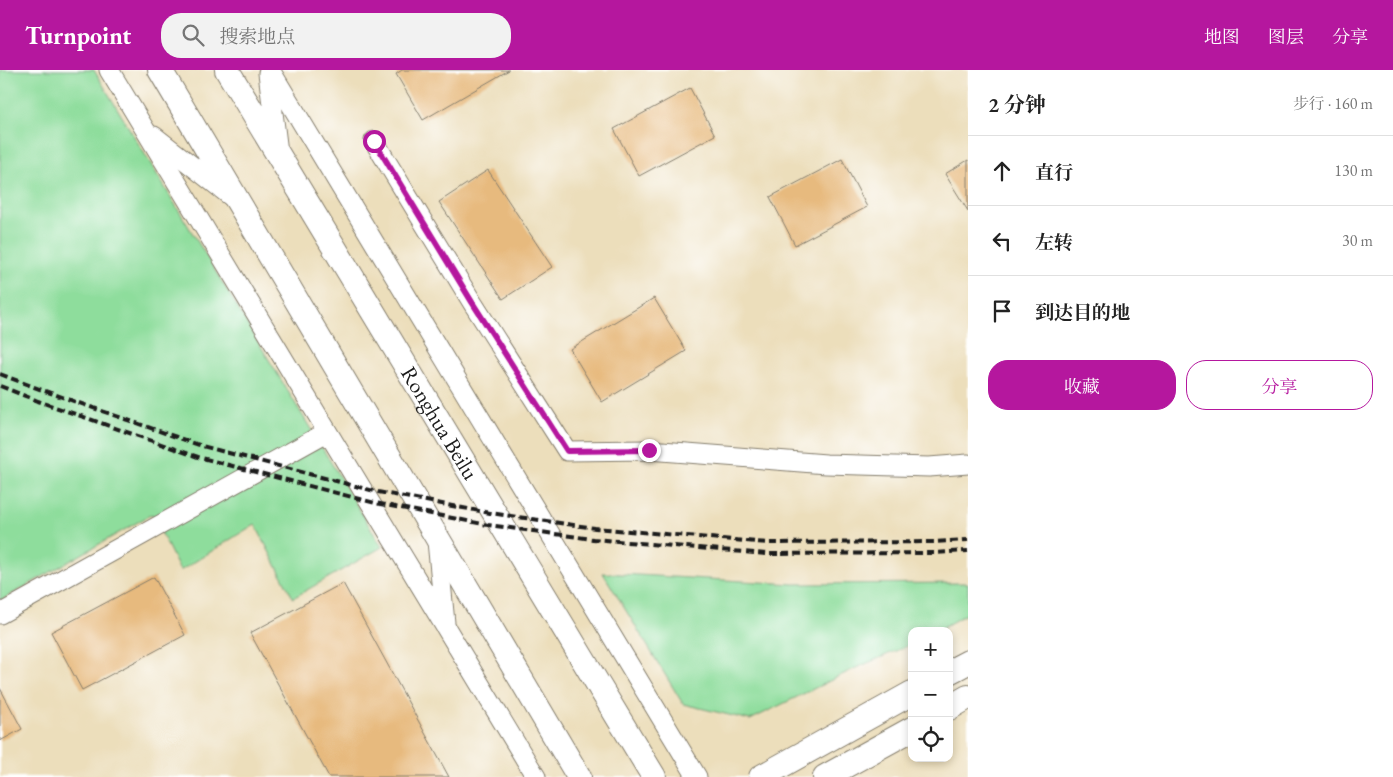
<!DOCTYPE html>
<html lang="zh">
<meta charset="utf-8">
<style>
:root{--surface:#fff;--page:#f2f2f2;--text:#222;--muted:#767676;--line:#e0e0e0;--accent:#b5179e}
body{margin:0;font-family:"EB Garamond","Noto Serif SC",serif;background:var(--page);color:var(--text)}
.controls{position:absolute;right:15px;bottom:15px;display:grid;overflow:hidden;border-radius:10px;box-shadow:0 2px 8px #0003}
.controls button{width:45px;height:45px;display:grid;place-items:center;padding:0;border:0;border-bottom:1px solid var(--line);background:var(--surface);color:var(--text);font:25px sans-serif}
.stop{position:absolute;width:15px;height:15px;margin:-11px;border:4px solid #b5179e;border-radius:50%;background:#fff}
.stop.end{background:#b5179e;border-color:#fff;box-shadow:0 1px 5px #0008}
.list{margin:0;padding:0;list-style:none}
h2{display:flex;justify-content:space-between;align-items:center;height:65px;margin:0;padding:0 20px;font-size:21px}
h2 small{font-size:16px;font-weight:400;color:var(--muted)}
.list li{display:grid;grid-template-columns:32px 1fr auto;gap:15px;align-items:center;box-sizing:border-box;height:70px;padding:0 20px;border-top:1px solid var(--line)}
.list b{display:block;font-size:19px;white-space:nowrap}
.list em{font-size:16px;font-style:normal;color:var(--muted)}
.actions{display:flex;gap:10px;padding:15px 20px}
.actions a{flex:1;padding:11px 0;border:1px solid var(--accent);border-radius:20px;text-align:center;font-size:18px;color:var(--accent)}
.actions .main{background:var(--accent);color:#fff}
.icon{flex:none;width:28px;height:28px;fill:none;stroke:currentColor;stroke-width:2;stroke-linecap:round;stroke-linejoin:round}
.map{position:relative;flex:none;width:968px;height:707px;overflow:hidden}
header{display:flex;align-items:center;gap:30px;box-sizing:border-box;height:70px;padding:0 25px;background:var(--accent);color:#fff}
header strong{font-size:24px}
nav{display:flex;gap:28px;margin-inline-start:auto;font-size:18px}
.search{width:350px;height:45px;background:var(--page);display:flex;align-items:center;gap:12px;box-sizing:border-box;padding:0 18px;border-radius:20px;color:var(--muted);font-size:19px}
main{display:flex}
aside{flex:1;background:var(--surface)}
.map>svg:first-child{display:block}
.green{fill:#8edd9c;stroke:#557c5c}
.building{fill:#e7ba7e}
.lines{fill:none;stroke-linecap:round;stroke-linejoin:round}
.minor-casing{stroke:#847d6c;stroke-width:21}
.major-casing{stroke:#847d6c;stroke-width:26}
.minor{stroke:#fff;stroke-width:19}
.major{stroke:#fff;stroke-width:24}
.rail{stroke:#1c1c1c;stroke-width:4;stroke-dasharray:8 4;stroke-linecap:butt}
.route{stroke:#b5179e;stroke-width:6}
.labels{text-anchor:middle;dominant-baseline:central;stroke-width:4;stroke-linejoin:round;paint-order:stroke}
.street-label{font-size:22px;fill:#1c1c1c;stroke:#fff}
</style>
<header>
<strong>Turnpoint</strong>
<div class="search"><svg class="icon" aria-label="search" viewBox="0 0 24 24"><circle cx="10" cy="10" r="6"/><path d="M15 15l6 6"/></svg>搜索地点</div>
<nav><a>地图</a><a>图层</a><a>分享</a></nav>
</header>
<main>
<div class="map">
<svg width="968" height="707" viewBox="0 0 968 707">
<rect width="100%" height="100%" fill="#fff"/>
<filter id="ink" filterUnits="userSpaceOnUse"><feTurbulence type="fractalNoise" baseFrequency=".02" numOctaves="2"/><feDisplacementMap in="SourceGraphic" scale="10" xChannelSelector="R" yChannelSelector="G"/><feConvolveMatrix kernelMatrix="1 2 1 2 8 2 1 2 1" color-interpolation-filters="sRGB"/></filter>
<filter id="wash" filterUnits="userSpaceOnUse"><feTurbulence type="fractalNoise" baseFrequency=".0096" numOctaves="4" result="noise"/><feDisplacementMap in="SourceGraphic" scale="20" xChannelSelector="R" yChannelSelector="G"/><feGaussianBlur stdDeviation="1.12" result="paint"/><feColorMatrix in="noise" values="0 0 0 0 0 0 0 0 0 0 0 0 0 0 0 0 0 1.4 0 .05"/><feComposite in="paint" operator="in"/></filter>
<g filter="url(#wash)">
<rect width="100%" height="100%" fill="#ecdebb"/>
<g class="green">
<polygon points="0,0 94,0 382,477 293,528 255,454 180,501 152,444 0,531"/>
<polygon points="603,503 794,514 968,513 968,543 936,561 912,561 912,574 856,598 750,650 683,634"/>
</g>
<g id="blocks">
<g class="building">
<polygon points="402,0 509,0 423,50 396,4"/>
<polygon points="690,18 715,65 639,106 614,59"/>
<polygon points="842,89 867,137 795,175 770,127"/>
<polygon points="968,90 968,141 945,104"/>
<polygon points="488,100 552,197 503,229 439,132"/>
<polygon points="654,228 686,281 602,332 570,279"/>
<polygon points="154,507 185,565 82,620 51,562"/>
<polygon points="343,513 449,707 329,707 250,563"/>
<polygon points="0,618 22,659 0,671"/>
</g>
</g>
</g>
<g filter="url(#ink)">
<use href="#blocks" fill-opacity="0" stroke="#847d6c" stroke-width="1"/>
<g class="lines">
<defs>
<g id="minor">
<polyline points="109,0 536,707"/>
<polyline points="270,0 697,707"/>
<polyline points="268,3 278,82"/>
<polyline points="154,66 233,128"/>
<polyline points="374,71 472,232 567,381 649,380 826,394 929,397 968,394"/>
<polyline points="437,471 445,553"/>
<polyline points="0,544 327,362"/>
</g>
<g id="major">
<polyline points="160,0 579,707"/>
<path id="s1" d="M227 0 654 707"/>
<polyline points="949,602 968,592"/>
<polyline points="949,638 968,627"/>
<polyline points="761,707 912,623"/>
<polyline points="825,707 912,659"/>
</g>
</defs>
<use href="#minor" class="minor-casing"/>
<use href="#major" class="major-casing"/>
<use href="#minor" class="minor"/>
<use href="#major" class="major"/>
<g class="rail">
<polyline points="0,304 42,320 202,376 378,422 490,443 595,458 768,473 935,472 968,470"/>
<polyline points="0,316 38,331 198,387 375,433 488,455 593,469 767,484 935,483 968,481"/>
</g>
</g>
</g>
<g class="lines" filter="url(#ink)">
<polyline class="route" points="374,71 472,232 567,381 649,380"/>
</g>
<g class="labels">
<g class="street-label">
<text stroke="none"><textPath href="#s1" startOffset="412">Ronghua Beilu</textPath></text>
</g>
</g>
</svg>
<div class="controls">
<button>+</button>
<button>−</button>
<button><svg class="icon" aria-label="locate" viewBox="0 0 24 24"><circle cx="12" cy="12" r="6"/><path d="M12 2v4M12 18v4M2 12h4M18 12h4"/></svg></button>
</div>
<div class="stop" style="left:374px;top:71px"></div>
<div class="stop end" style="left:649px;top:380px"></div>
</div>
<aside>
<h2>2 分钟<small>步行 · 160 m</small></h2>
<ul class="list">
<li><svg class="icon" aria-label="ahead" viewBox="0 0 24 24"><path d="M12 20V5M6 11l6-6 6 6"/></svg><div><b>直行</b></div><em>130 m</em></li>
<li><svg class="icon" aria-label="left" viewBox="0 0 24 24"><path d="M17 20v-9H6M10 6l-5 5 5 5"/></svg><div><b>左转</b></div><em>30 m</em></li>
<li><svg class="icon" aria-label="arrive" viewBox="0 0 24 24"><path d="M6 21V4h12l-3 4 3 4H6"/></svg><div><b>到达目的地</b></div></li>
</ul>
<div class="actions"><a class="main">收藏</a><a>分享</a></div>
</aside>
</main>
